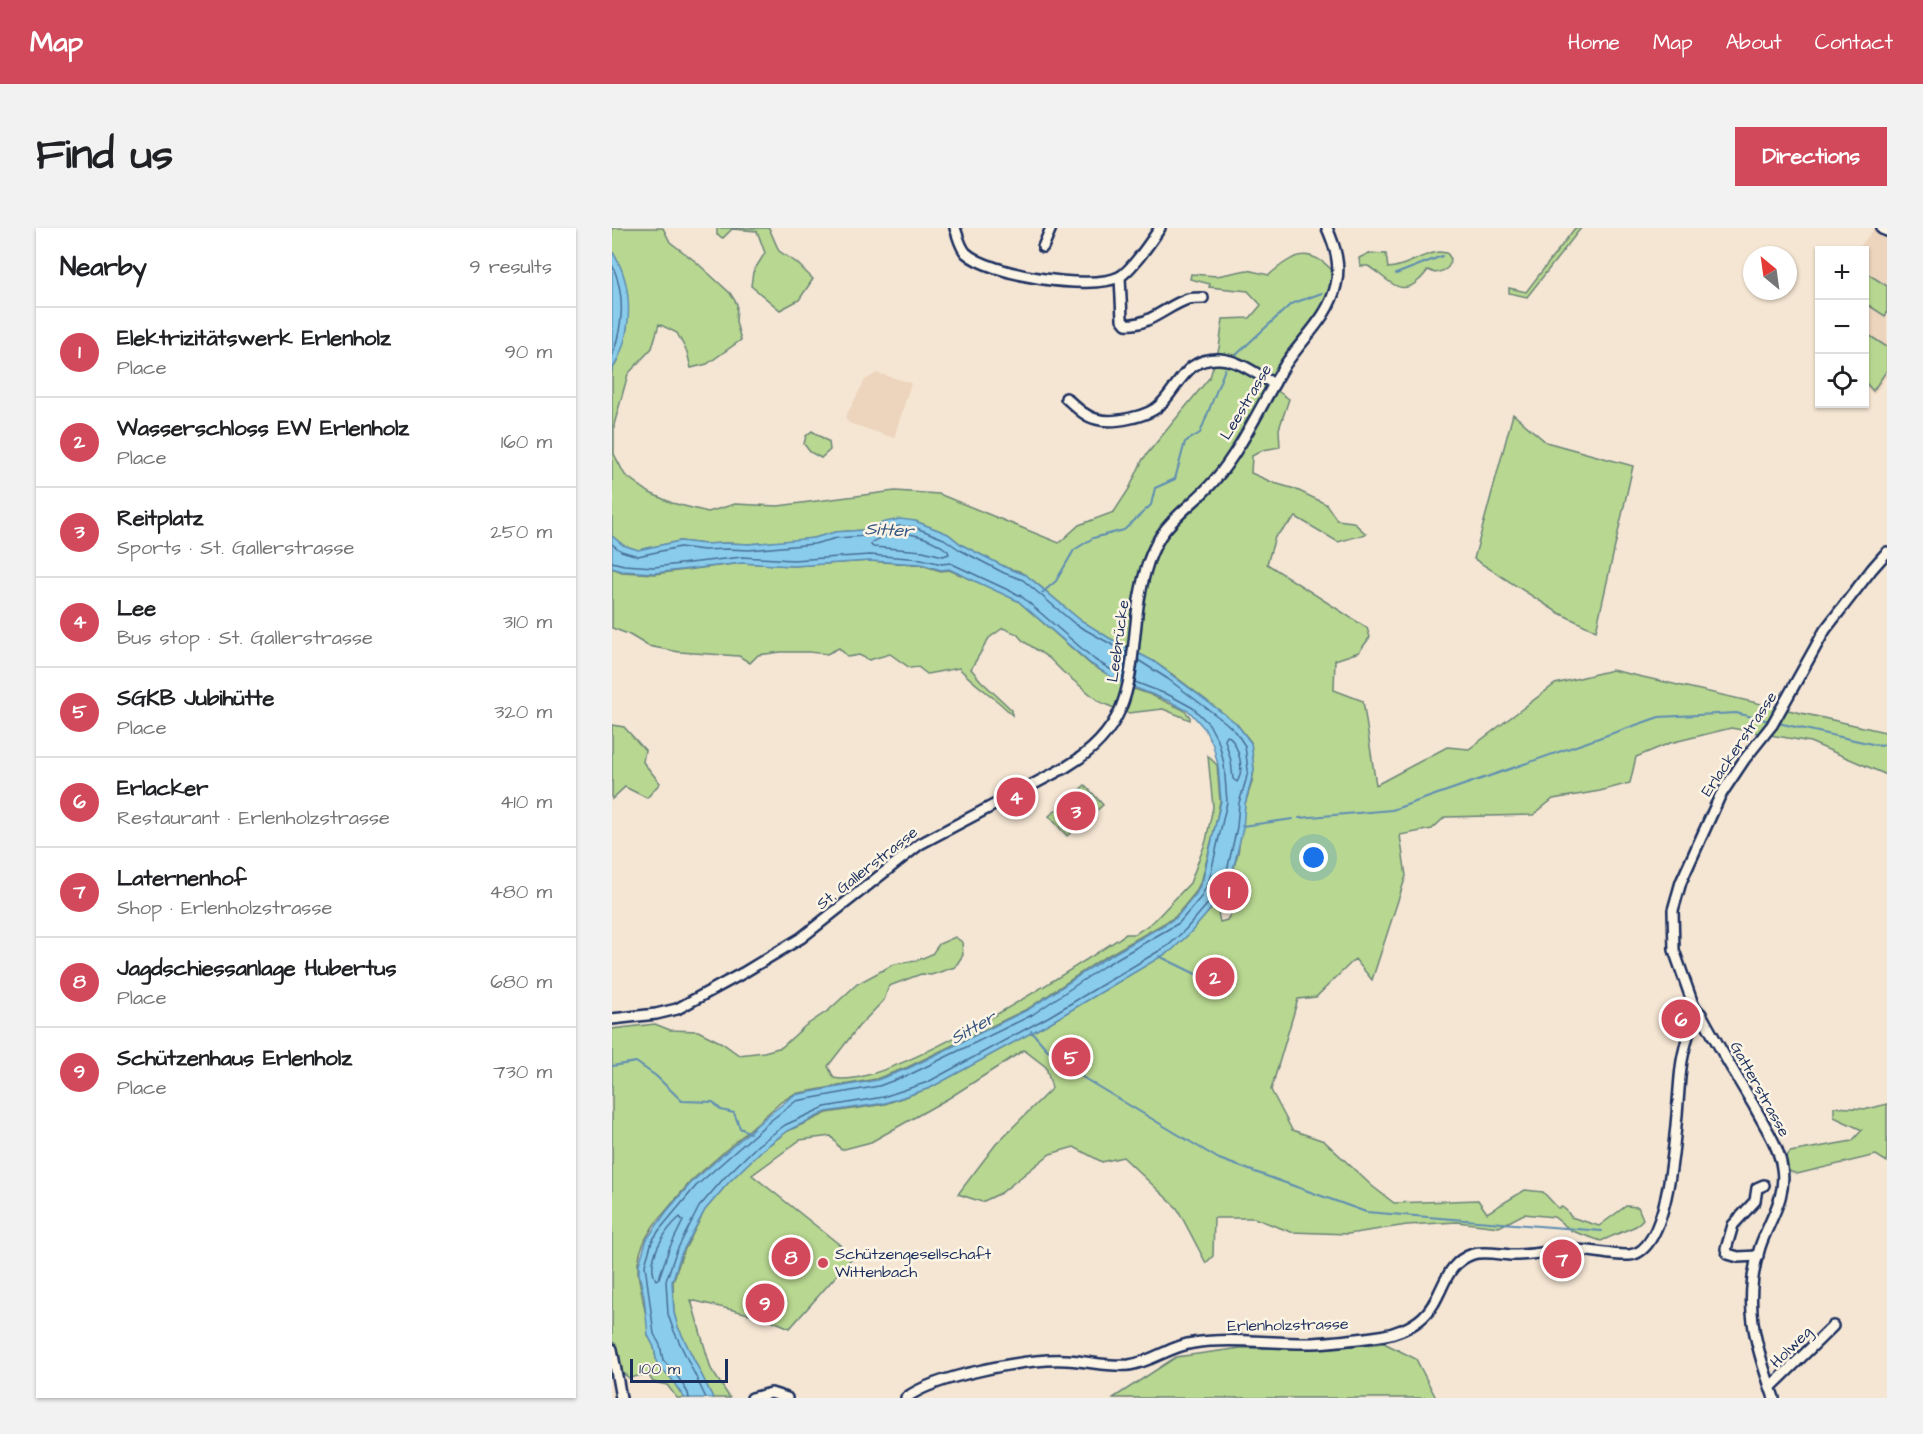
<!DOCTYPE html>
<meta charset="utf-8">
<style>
:root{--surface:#fff;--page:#f2f2f2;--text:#202124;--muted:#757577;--line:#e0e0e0;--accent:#d1495b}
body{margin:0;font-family:"Architects Daughter",sans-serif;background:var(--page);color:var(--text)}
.controls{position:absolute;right:18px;top:18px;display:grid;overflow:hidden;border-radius:0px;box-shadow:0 2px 4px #0004}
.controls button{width:54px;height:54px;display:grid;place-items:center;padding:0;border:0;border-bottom:2px solid var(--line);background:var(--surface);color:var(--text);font:30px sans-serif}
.compass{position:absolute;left:1131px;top:18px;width:54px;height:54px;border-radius:50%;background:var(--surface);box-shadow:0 2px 4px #0004;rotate:331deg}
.scale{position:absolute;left:18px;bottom:15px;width:98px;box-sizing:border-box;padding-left:6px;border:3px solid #1b2f5e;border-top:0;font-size:16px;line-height:21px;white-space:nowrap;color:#1b2f5e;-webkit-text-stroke:4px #fcf5e5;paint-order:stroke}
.you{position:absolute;left:702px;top:630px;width:21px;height:21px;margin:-15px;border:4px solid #fff;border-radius:50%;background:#1a73e8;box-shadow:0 0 0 9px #1a73e833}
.badge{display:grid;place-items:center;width:39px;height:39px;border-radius:50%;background:var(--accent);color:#fff;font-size:20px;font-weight:700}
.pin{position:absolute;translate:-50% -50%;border:3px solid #fff;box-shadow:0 2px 6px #0006}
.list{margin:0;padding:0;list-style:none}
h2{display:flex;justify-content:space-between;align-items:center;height:78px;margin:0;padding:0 24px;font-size:26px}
h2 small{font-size:20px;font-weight:400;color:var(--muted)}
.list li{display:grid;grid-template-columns:39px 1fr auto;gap:18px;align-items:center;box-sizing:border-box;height:90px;padding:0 24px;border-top:2px solid var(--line)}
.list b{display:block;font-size:22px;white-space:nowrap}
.list p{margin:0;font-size:20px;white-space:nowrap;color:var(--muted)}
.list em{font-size:20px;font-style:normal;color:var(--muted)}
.icon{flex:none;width:33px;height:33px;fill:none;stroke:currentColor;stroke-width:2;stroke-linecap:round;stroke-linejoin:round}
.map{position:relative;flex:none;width:1275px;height:1170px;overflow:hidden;border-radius:0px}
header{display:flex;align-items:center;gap:36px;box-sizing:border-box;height:84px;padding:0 30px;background:var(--accent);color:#fff}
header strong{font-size:28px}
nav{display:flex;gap:33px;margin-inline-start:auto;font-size:21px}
.intro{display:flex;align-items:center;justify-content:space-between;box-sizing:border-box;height:144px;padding:0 36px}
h1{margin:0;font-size:42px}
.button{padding:15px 27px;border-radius:0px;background:var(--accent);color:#fff;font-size:21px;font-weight:700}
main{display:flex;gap:36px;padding:0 36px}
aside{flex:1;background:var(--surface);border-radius:0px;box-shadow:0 2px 4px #0004}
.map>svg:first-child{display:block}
.built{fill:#ecd4bd}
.green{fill:#b8d790;stroke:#6a8377;stroke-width:1.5}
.water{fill:#8acceb;stroke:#5e8db3;stroke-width:1.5}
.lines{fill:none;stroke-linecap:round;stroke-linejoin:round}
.shore{stroke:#476e96;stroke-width:1.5}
.stream{stroke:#5e8db3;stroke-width:2}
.minor-casing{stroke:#1b2f5e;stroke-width:14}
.minor{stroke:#fcf5e5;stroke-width:9}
.poi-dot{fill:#d1495b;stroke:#fcf5e5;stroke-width:2}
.labels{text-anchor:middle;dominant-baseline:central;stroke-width:5;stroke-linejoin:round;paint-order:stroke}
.street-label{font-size:16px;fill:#1b2f5e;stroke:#fcf5e5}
.poi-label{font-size:16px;fill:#1b2f5e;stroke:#fcf5e5;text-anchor:start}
.water-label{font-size:18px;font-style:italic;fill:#375681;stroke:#fcf5e5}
</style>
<header>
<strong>Map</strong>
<nav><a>Home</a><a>Map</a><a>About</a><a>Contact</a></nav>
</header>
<div class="intro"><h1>Find us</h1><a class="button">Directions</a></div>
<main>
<aside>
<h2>Nearby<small>9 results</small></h2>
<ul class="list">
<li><span class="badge">1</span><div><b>Elektrizitätswerk Erlenholz</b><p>Place</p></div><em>90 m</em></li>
<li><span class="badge">2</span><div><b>Wasserschloss EW Erlenholz</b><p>Place</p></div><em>160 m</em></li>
<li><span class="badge">3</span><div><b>Reitplatz</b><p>Sports · St. Gallerstrasse</p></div><em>250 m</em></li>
<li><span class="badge">4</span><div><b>Lee</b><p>Bus stop · St. Gallerstrasse</p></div><em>310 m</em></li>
<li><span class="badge">5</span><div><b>SGKB Jubihütte</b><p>Place</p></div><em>320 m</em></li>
<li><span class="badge">6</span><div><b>Erlacker</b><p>Restaurant · Erlenholzstrasse</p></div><em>410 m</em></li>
<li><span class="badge">7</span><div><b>Laternenhof</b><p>Shop · Erlenholzstrasse</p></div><em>480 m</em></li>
<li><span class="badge">8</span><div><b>Jagdschiessanlage Hubertus</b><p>Place</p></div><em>680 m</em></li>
<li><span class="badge">9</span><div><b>Schützenhaus Erlenholz</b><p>Place</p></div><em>730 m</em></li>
</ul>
</aside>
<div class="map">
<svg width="1275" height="1170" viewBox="0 0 1275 1170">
<rect width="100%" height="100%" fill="#f5e6d3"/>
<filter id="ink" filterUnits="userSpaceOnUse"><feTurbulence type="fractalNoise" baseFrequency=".0167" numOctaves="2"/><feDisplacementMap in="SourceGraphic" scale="12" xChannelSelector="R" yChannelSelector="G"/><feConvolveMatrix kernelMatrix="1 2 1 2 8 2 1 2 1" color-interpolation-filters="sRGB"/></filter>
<g filter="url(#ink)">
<g class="built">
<polygon points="1263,0 1275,0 1275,147 1262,167 1253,158 1252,22 1245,22"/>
<polygon points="265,145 299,155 282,210 237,195 233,190 253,152"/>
</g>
<g class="green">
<path d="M0 0H51L58 14 83 33 118 65 125 76 124 94 129 112 95 136 79 140 75 124 65 105 47 96 40 120 16 146 2 197V226L13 247 38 265 60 275 96 284 123 276 166 278 283 263 327 266 447 315 467 297 502 284 517 261 531 231 598 149 607 120 611 91 638 90 649 77 636 63 597 59 598 56 578 51 579 46 605 48 635 42 657 47C680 27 696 17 720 42 718 76 706 82 687 109 676 124 666 141 657 157L677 171 667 201 668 219 651 222 640 228 639 245 662 255 683 261 714 276 725 292 741 294 754 306 726 314 684 289 663 309 655 336 755 400 758 409 747 424 723 432 722 462 751 473 764 557 835 519 857 521 943 456 1000 442 1273 504 1275 503V547L1198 514 1119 500 1058 515 1024 529 1018 555 988 563 941 571 921 587 833 589 820 601 788 607 794 648 760 752 743 731 704 769 686 771 659 862 680 902 712 913 760 958 782 975 866 972 875 985 913 962 931 964 946 980 950 979 955 983 959 989 987 998 1014 978 1026 979 1031 991 1024 998 989 1013 960 1003 942 989 912 986 887 999 845 994 795 997 736 1006 679 1004 642 990H602L601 1028 594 1035 565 980 511 929 490 934 462 919 438 926 389 965 370 974 346 966 384 916 440 860 434 839 412 822 337 870 259 914 229 922 219 908 188 912 140 947 228 1017 239 1031 178 1100 154 1090 79 1072 99 1141 118 1170H101L66 1099 62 1085 61 1054 70 1027 93 982 117 954 150 922 176 903 215 885 273 876 318 860 439 794 560 722 578 705 604 675 608 694 615 692 623 679 625 658 616 653 620 646 626 625 633 576 640 554 642 542 639 514 624 495 560 446 541 433 497 410 467 391 422 353 407 343 395 340 350 317 336 306 303 293 269 295 252 302 223 304 202 310 179 313 137 316 114 315 93 316 68 313 26 322 11 317 0 308V142L5 134 15 100 13 56 0 23Z"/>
<polygon points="105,0 157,0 167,23 185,35 201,51 187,72 168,82 139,58 141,44 153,25 145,3 120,1 111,10 105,7"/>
<polygon points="963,0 969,0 915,69 897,65 897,60 914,64"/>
<path d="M827 24 835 25 839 31C838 41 832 43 823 45L816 42C813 46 810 50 806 53 787 71 772 47 756 38H748L747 30 757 25 774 26 776 40C795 39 808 26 827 24Z"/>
<polygon points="1253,44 1275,58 1275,85 1273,88 1253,75"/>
<polygon points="1252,104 1275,119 1275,142 1261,163 1253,154"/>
<polygon points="901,186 934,214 1021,238 984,403 945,384 862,331"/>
<polygon points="200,203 217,214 218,222 209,230 198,224 192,216 194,208"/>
<path d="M258 333 309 337 329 343 337 342 377 359 406 373 479 437 522 461 537 466 572 482 578 489V492L551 481 516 485 502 480 488 474 451 444 437 430 411 413 405 406 391 400 377 410 359 441 369 453 400 482V487C384 469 363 458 347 440L315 446 306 439 298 440 278 426 257 432 247 427 236 429 227 420 215 426 197 424H169L146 427 138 435 127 428 67 424 36 418 16 406 0 400V340L10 344 42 346 130 335 181 338Z"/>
<polygon points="0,497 12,499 33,522 31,534 48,555 35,570 13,559 0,571"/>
<path d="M596 528 605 537 608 573 604 594 590 651 583 665 563 689 488 732 417 780 296 839 264 851 182 866 169 874 79 953 42 997 34 1010 29 1022 26 1035V1046L36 1098V1107L42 1119 45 1136 59 1150 72 1170H65L55 1157 41 1154 36 1146 17 1150 8 1143 0 1125V801L43 796 58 802 86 803 110 815 127 827 152 824 170 819 193 798 217 782 245 756 282 736 304 733 320 726 327 716 343 709 350 714 351 727 343 739 319 747 309 746 277 758 272 772 247 798 216 838 222 850C275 863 463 739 514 706H523L542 693 578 655 594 613 601 579Z"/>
<polygon points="473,557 491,577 455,608 437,588"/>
<polygon points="1275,876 1275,934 1264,927 1185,946 1177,943 1173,931 1178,924 1240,913 1250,902 1222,889 1222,879 1256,881"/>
<polygon points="772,1115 804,1131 824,1170 501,1170 564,1129 629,1120 720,1120"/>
</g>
<g class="water">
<path d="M0 23C23 58 21 107 0 142Z"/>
<polygon points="288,291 303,293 336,306 350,317 395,340 414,347 467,391 497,410 541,433 624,495 639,515 642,542 633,576 631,600 620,646 604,675 578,705 560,722 439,794 318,860 273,875 214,884 175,903 150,922 117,954 93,982 69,1026 60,1054 62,1085 66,1099 101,1170 72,1170 59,1150 45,1136 42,1119 36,1107 32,1068 27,1046 27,1036 35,1011 55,983 80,954 154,889 182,867 265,852 297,840 417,781 489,733 564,690 584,666 591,651 609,573 606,537 601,517 592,500 578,484 557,473 506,453 479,436 406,373 337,341 329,342 309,336 258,333 181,338 130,335 42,345 10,343 0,340 0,308 11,317 26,322 68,313 93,316 114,315 137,316 202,310 223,304 252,302 269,295"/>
</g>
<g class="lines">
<g class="shore">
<path d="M0 36C14 68 11 97 0 129"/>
<path d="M288 305C306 306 322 312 336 323L337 326 331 328 311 323 261 319 259 317 260 314 273 308Z"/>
<polyline points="0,316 9,323 26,328 68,319 92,322 115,321 137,322 202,316 225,310 253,308 271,301 288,298 302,299 332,311 348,322 392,345 411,352 463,396 515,425"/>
<polyline points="0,334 12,337 42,339 130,329 181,332 258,327 309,331 330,336 338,335 409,368 483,432 511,449"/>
<path d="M615 508 618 509C627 521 633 541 625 554L621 551 619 533 613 512Z"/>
<path d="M68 989 71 993 57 1021 47 1050 44 1052C33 1032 53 1002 68 989Z"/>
<polyline points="77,1170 76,1165 64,1146 51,1132 48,1117 42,1106 33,1037 40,1013 48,1001 84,958 158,893 184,873 267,858 299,846 420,787 492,738 567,695 589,669 597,653 615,574 612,536 607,515 597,496 581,480 559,468 523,454"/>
<polyline points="94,1170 61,1101 56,1086 54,1053 64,1024 87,979 113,949 146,917 173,897 213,879 271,869 316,854 436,789 557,717 574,701 599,672 615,643 625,599 627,575 634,552 636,542 633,518 624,504 613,494 556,451 526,432"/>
</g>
<g class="stream">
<polyline points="784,46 830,28"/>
<polyline points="624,127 679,76 710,65"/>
<polyline points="430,365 444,353 462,322 481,310 512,302 539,277 543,260 563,251 573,214 588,205 613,141"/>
<polyline points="1166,495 1269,518 1275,515"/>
<polyline points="687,590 780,582 1047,489 1124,485 1157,493"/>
<polyline points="630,598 681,591"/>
<polyline points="620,647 623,659"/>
<polyline points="547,728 596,752"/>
<polyline points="419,803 447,835"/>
<polyline points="450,837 607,931 754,984 990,1003"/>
<polyline points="0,838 24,834 44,848 70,873 101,874 109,882 122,885 128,900 138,905"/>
</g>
<defs>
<g id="minor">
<path d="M343 0C346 8 348 19 354 25 378 47 478 63 507 49 519 43 540 12 548 0"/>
<polyline points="1270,1 1275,3"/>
<polyline points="431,19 439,0"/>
<path d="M508 49 510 91 514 96C535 99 556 77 576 71 581 70 586 70 591 70"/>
<path d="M454 170C463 178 472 188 484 191 500 196 537 189 549 176 568 157 574 129 608 131 627 132 646 147 662 156"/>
<path d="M0 791 44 786 65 781 131 745 189 710 308 616 454 539C523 498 517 449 526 378 530 354 535 330 548 309 562 287 585 273 602 253 629 222 651 173 673 137 690 111 717 89 724 57 729 37 723 18 715 0"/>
<polyline points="1146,1028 1126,1029 1116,1026 1114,1021 1121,997 1143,973 1145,960 1152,957"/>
<polyline points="0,1121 9,1170"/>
<polyline points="1158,1160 1221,1098"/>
<polyline points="140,1170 159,1165 175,1170"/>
<path d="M294 1170C322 1148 417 1130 454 1132 475 1133 496 1139 517 1137 540 1134 558 1118 581 1115 620 1109 661 1116 701 1115 723 1114 746 1111 768 1108 783 1106 800 1099 811 1089 832 1070 830 1036 861 1026 873 1023 886 1026 898 1027 918 1028 939 1022 960 1022 979 1021 998 1028 1017 1027 1063 1024 1064 876 1069 840 1071 819 1080 800 1082 779"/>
<path d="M1162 1170C1143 1117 1130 1074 1148 1019 1157 992 1175 970 1170 940 1167 918 1152 897 1142 878 1124 848 1106 817 1089 786L1082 779 1062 722 1061 682 1069 654 1108 568 1132 532 1160 497 1213 402 1260 341 1275 324"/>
</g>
</defs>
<use href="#minor" class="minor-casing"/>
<use href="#minor" class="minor"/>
</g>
</g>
<circle class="poi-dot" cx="211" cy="1035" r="6"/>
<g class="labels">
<g class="street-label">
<text transform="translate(634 174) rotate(-59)">Leestrasse</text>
<text transform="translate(506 413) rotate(-82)">Leebrücke</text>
<text transform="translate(1127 516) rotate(-56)">Erlackerstrasse</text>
<text transform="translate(255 640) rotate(-38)">St. Gallerstrasse</text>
<text transform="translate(1148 861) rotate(61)">Gatterstrasse</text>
<text transform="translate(676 1097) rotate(-1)">Erlenholzstrasse</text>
<text transform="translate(1179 1119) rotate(-45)">Holweg</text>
</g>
<g class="poi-label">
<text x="223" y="1026">Schützengesellschaft<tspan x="223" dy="18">Wittenbach</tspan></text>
</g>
<g class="water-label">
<text transform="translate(277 302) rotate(3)">Sitter</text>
<text transform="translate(361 800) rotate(-29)">Sitter</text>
</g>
</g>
</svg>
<div class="controls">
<button>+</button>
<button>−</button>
<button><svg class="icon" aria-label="locate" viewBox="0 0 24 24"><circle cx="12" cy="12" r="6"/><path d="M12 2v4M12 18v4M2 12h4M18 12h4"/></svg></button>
</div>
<svg class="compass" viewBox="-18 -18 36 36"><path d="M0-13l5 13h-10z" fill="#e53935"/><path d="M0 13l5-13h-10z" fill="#757577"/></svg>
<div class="scale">100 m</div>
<div class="you"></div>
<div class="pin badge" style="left:617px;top:663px">1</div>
<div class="pin badge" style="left:603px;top:749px">2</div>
<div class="pin badge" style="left:464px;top:583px">3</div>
<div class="pin badge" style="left:404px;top:569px">4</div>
<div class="pin badge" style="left:459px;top:829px">5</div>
<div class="pin badge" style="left:1069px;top:791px">6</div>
<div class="pin badge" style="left:950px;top:1031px">7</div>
<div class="pin badge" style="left:179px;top:1029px">8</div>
<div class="pin badge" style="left:153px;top:1075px">9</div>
</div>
</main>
